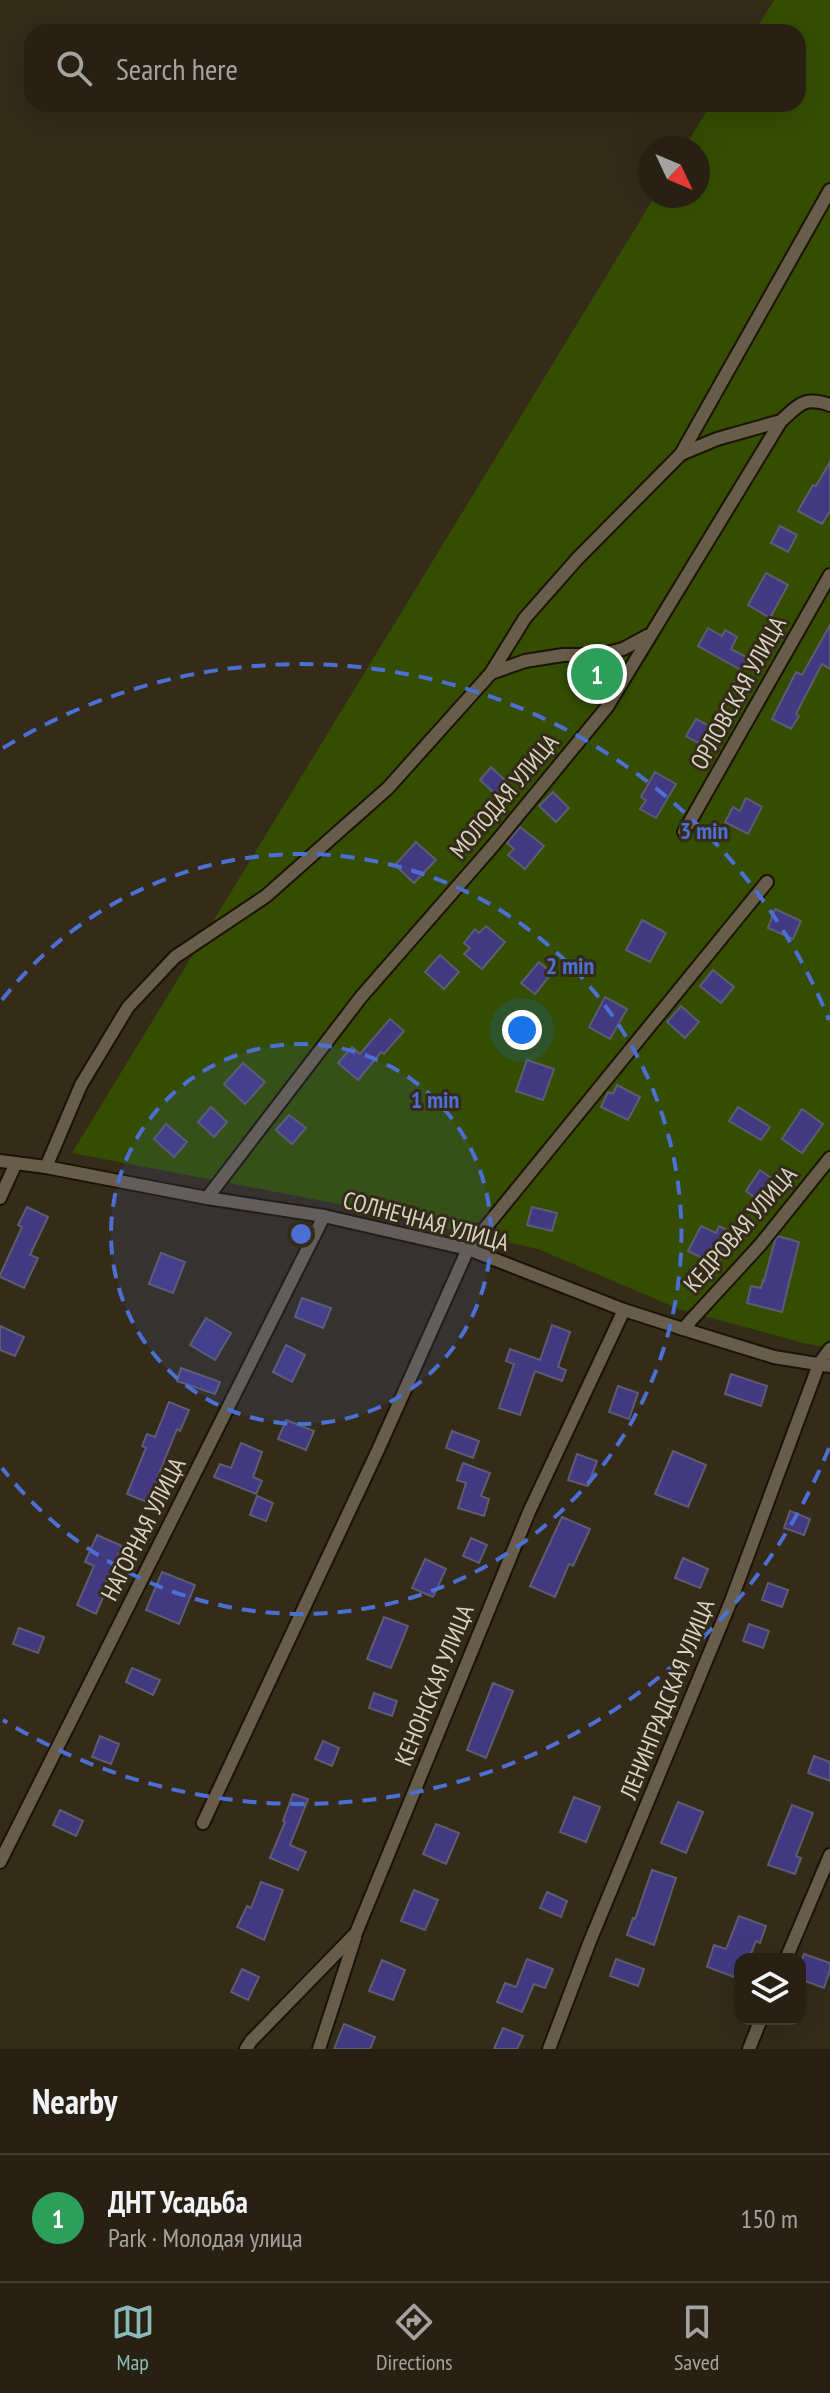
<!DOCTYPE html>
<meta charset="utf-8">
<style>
:root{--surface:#272013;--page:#2f281c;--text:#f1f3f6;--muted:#a4a3a0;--line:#433e33;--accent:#8bbbb9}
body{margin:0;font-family:"PT Sans Narrow",sans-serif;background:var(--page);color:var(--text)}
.controls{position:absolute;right:24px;bottom:24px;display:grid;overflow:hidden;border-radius:16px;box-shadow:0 8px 32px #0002}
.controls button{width:72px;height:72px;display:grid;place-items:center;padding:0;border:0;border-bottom:2px solid var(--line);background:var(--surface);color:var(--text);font:40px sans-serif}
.compass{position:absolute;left:638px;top:136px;width:72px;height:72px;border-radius:50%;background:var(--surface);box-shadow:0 8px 32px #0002;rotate:134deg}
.you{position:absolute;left:522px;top:1030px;width:28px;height:28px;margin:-20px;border:6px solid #fff;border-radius:50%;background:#1a73e8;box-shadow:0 0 0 12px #1a73e833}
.badge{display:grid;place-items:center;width:52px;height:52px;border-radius:50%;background:var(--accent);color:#fff;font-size:26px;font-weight:700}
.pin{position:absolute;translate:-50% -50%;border:4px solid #fff;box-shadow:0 2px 8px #0006}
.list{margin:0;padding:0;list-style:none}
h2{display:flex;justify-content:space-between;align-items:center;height:104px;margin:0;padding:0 32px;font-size:34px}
h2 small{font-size:26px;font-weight:400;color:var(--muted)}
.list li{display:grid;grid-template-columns:52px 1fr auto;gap:24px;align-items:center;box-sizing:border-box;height:128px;padding:0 32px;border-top:2px solid var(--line)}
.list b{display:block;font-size:30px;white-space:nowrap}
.list p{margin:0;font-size:26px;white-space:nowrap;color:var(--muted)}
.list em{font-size:26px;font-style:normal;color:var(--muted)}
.icon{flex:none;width:44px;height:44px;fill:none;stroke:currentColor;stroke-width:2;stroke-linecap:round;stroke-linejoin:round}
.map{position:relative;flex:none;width:830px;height:2049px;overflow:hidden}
.search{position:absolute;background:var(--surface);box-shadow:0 8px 32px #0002;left:24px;right:24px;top:24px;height:88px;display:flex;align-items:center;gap:20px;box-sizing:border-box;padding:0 28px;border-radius:24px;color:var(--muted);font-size:30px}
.sheet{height:232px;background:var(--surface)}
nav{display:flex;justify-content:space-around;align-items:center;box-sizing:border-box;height:112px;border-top:2px solid var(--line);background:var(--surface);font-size:22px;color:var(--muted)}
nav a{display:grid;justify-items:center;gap:4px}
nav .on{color:var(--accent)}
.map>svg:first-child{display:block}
.green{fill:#344d00}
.building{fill:#423981;stroke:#5d5d72;stroke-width:2}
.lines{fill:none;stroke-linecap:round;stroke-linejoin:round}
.minor-casing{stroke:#1c1304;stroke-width:16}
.minor{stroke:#685d4a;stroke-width:12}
.ring{fill:none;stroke:#4c6fd4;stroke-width:4;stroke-dasharray:14 10}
.labels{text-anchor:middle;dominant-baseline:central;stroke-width:6;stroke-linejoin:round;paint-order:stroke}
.street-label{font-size:24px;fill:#d8d2c7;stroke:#342b19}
.centre{fill:#4c6fd4;stroke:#342b19;stroke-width:4}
.ring-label{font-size:24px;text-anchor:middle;font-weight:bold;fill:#4c6fd4;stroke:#342b19;stroke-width:6;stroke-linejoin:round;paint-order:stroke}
</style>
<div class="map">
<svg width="830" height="2049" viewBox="0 0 830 2049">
<rect width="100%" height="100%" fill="#342b19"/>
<polygon class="green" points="774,0 830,0 830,1348 803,1343 679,1309 538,1249 339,1204 72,1153 655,196 698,196 698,148 684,148 711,104 798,104 798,32 754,32"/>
<g class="building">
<polygon points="830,462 830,511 822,524 798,511 813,485 816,486"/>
<polygon points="780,526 797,535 788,552 771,543"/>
<polygon points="766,573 788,585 770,618 748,605"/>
<polygon points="830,625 830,669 822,664 796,714 799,716 791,729 772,719 796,672 802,675"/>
<polygon points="708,628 722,636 725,630 737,637 731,649 748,658 741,670 698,646"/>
<polygon points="696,719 713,728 704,746 686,736"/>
<polygon points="491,767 507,782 496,795 480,780"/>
<polygon points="655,772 676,784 656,818 640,809 646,800 641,797"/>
<polygon points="553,792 569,808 556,822 539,806"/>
<polygon points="746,798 762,807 748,834 725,822 733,807 740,811"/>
<polygon points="520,827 544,846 525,869 508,855 514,849 507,843"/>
<polygon points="416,842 436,860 414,883 395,865"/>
<polygon points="775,909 801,921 793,939 768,928"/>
<polygon points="642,920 666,933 650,962 626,950"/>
<polygon points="486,926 505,942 482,969 464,954 470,948 464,943 475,929 479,933"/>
<polygon points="440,955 459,972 444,989 425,972"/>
<polygon points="539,962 552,973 535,994 521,983"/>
<polygon points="713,970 734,987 721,1003 700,986"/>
<polygon points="605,997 627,1009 610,1039 589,1027"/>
<polygon points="681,1006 699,1022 685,1038 667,1022"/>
<polygon points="390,1019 404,1031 384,1054 381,1052 358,1080 338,1063 352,1047 360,1054"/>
<polygon points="527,1060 554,1069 543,1100 516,1091"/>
<polygon points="243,1063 265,1082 245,1104 224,1084"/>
<polygon points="617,1085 640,1097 628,1120 601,1107 608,1092 613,1094"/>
<polygon points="211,1107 227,1122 214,1137 198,1122"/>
<polygon points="738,1107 770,1127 761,1140 729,1121"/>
<polygon points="802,1109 823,1124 802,1153 782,1139"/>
<polygon points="289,1115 306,1128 292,1144 276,1130"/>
<polygon points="166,1124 187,1142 174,1157 154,1139"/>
<polygon points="760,1170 778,1183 763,1204 746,1191"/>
<polygon points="27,1207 48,1217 30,1255 38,1258 24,1288 0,1277 0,1275 22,1227 18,1225"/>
<polygon points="532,1207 557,1213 552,1231 527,1225"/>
<polygon points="701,1226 716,1233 719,1226 733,1233 717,1265 688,1251"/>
<polygon points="778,1236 799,1242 782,1312 747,1303 751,1286 761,1288 763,1280 764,1281 775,1240"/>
<polygon points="161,1253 185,1262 173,1293 149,1284"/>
<polygon points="302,1298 331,1308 323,1328 295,1317"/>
<polygon points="206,1318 231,1333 215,1360 190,1345"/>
<polygon points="552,1325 570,1332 558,1367 566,1370 562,1381 535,1371 520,1415 499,1408 514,1364 506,1361 510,1349 540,1360"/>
<polygon points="0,1326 24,1337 15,1356 0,1350"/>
<polygon points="286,1345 305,1355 292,1382 273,1372"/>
<polygon points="181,1368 220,1382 215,1394 177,1381"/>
<polygon points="731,1374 767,1386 761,1406 725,1394"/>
<polygon points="618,1386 638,1393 629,1419 609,1412"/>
<polygon points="169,1402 189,1410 180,1431 177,1429 158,1476 163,1477 152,1504 127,1494 146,1448 142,1446 147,1434 155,1437"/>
<polygon points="286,1420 314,1431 306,1450 278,1439"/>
<polygon points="452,1431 479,1441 473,1458 446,1448"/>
<polygon points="241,1443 262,1452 253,1477 262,1481 256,1494 214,1477 220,1464 231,1468"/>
<polygon points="673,1451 706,1465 688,1507 655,1494"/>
<polygon points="577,1454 597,1461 588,1486 568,1480"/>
<polygon points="463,1463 490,1473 481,1496 489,1499 484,1516 458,1508 466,1483 457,1480"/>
<polygon points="257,1496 273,1503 266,1521 250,1515"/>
<polygon points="790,1511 810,1519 804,1535 784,1528"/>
<polygon points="562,1517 590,1529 573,1566 569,1564 555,1597 530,1586"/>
<polygon points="97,1535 122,1546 104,1587 107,1588 96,1614 77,1605 94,1566 85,1562"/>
<polygon points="471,1538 487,1545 479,1563 463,1556"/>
<polygon points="683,1558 708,1569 700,1588 675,1578"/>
<polygon points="425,1559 446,1569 433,1597 412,1588"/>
<polygon points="162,1572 195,1585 179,1624 146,1610"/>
<polygon points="768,1583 788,1590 782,1607 762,1600"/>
<polygon points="384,1617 408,1626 391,1668 367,1659"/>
<polygon points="749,1624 769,1631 763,1648 743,1641"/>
<polygon points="19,1628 44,1637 38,1653 13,1644"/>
<polygon points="132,1668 160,1680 153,1695 126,1682"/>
<polygon points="493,1683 513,1691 486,1758 467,1750"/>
<polygon points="374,1693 397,1701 392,1716 369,1708"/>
<polygon points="100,1736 119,1744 111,1764 92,1757"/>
<polygon points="323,1741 339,1748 332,1766 315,1759"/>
<polygon points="814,1756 830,1762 830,1781 808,1773"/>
<polygon points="293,1794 308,1799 290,1845 306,1852 298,1870 270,1858 285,1822 283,1821"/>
<polygon points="574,1797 600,1807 586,1842 560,1832"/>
<polygon points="678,1802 703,1812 686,1853 661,1843"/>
<polygon points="792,1805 813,1813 796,1856 801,1858 795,1874 768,1865"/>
<polygon points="60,1810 83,1821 76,1836 53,1825"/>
<polygon points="436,1824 459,1833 446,1864 423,1854"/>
<polygon points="652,1870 676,1878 654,1945 627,1935 633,1918 635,1919"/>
<polygon points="261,1882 283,1890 264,1940 237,1927 247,1906 251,1908"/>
<polygon points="414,1890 438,1900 425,1930 401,1921"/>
<polygon points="547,1892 567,1901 561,1917 540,1908"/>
<polygon points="739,1916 766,1926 760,1943 756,1941 749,1959 740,1959 740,1979 707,1967 714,1945 726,1949"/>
<polygon points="804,1954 830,1963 830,1970 824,1988 800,1979 800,1964"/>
<polygon points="527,1959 553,1969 545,1988 534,1984 522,2012 497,2002 505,1983 516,1987"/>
<polygon points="616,1959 644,1969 638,1986 610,1976"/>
<polygon points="382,1960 405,1970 393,2000 369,1991"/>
<polygon points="242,1969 259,1977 248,2000 231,1992"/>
<polygon points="344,2024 375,2037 370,2049 334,2049"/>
<polygon points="503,2028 523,2036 517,2049 494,2049"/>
</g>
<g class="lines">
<defs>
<g id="minor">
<polyline points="681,454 717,439 781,421"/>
<polyline points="491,673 525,661 563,655 599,655 623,649 647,636"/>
<polyline points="684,832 830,575"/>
<polyline points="0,1161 46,1167 207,1198 324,1216 468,1249 624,1310 683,1329 774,1357 830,1366"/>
<polyline points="46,1167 81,1085 128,1007 175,957 266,896 388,788 491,673 525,618 578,558 681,454 830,190"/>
<polyline points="0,1198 16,1163"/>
<path d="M207 1198 361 997 492 847 607 707 781 421C800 404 804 396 830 405"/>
<polyline points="683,1329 760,1245 830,1158"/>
<polyline points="203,1823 378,1450 468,1249 767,882"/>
<polyline points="0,1862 324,1216"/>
<polyline points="786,1959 830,1855"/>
<polyline points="246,2049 251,2041 356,1933 529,1512 624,1310"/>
<polyline points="319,2049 355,1938"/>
<polyline points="549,2049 590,1941 731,1601 819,1364 830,1349"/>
<polyline points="749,2049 761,2019"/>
</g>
</defs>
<use href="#minor" class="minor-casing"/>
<use href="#minor" class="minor"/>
</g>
<circle cx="301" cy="1234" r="190" fill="#4c6fd4" fill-opacity=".12"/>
<g class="ring">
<circle cx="301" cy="1234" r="190"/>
<path d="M2 1000A380 380 0 1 1 2 1468"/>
<path d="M829 1448A570 570 0 0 1 3 1720M3 748A570 570 0 0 1 829 1020"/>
</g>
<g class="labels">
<g class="street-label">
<text transform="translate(738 693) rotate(-61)">ОРЛОВСКАЯ УЛИЦА</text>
<text transform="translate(504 796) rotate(-50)">МОЛОДАЯ УЛИЦА</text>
<text transform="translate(426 1221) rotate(15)">СОЛНЕЧНАЯ УЛИЦА</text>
<text transform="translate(740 1229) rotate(-49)">КЕДРОВАЯ УЛИЦА</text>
<text transform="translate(143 1529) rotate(-63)">НАГОРНАЯ УЛИЦА</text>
<text transform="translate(434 1685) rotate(-68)">КЕНОНСКАЯ УЛИЦА</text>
<text transform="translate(667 1699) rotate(-68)">ЛЕНИНГРАДСКАЯ УЛИЦА</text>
</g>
</g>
<circle cx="301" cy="1234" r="12" class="centre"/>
<g class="ring-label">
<text x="704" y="839">3 min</text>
<text x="570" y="974">2 min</text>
<text x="435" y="1108">1 min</text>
</g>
</svg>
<div class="controls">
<button><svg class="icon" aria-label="layers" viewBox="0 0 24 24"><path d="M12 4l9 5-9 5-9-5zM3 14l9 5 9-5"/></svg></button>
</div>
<svg class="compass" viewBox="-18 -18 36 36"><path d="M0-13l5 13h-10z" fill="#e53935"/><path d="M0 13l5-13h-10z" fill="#a4a3a0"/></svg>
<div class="you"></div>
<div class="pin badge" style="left:597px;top:674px;background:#2e9e5b">1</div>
<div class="search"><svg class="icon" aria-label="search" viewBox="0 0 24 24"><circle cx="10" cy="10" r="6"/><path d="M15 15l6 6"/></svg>Search here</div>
</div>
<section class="sheet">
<h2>Nearby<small></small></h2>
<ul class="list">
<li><span class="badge" style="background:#2e9e5b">1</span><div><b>ДНТ Усадьба</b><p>Park · Молодая улица</p></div><em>150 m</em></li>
</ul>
</section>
<nav>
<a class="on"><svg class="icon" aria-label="map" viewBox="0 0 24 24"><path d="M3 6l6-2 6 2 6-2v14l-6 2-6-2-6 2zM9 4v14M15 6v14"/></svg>Map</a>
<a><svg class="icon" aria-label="directions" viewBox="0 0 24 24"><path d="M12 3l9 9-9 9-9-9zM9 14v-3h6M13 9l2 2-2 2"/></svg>Directions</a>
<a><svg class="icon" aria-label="saved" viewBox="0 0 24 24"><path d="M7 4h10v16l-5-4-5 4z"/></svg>Saved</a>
</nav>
